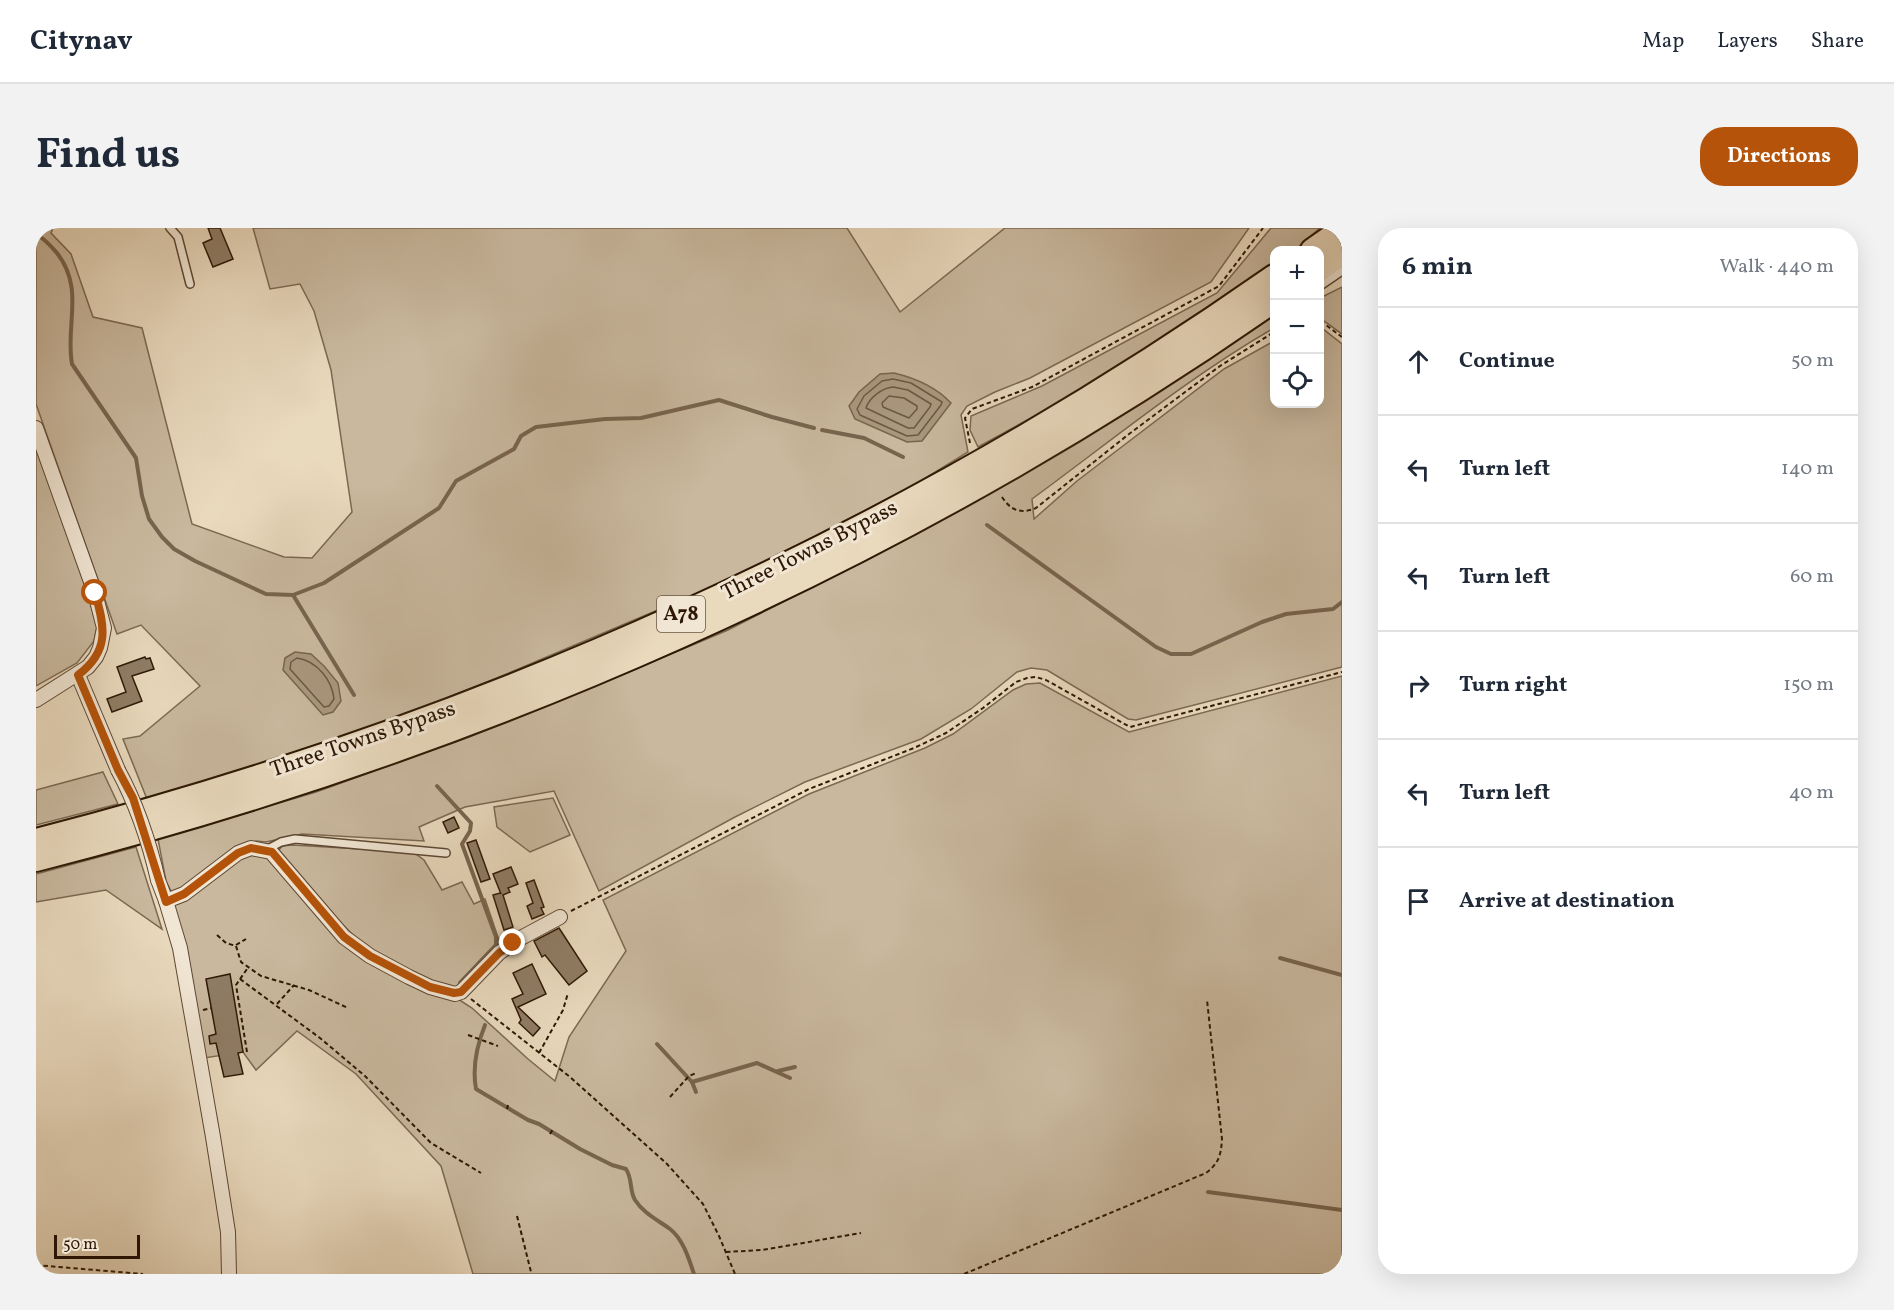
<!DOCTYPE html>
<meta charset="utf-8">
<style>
:root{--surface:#fff;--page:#f2f2f3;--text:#1f2937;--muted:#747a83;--line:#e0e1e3;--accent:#b45309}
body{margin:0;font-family:Vollkorn,serif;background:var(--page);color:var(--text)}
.controls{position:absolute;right:18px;top:18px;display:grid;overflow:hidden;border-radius:12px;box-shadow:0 6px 24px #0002}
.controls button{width:54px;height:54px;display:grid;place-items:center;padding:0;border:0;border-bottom:2px solid var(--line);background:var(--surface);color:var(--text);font:30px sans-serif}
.scale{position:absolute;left:18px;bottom:15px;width:86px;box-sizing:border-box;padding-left:6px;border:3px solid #2e1805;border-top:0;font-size:16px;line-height:21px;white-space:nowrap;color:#2e1805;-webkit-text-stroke:4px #f1e6d4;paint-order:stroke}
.stop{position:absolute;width:18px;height:18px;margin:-14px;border:4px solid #b45309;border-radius:50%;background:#fff}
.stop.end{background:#b45309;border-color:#fff;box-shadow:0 2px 6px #0008}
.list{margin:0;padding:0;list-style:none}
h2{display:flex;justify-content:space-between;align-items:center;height:78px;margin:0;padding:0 24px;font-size:26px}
h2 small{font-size:20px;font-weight:400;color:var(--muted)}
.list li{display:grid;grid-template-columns:39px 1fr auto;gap:18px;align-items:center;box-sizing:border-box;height:108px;padding:0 24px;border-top:2px solid var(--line)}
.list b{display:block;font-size:22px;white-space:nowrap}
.list em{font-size:20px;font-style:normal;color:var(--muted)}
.icon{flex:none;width:33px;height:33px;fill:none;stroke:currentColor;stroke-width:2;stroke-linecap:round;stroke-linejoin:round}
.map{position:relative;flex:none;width:1306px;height:1046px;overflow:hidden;border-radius:24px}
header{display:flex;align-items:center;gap:36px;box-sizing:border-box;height:84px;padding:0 30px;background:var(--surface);border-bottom:2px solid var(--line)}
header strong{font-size:28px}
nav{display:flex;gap:33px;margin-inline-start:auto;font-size:21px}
.intro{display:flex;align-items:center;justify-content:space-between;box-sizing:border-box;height:144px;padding:0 36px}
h1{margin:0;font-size:42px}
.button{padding:15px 27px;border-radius:24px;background:var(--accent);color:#fff;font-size:21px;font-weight:700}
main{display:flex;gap:36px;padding:0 36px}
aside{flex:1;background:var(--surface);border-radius:24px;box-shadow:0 6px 24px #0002}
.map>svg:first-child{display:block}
.green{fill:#c9b89e;stroke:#7c6852;stroke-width:1.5}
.water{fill:#a9977e;stroke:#78644e;stroke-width:1.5}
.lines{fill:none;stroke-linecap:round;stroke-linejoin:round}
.shore{stroke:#6c5842;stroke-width:1.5}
.stream{stroke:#78644e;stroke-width:4}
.building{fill:#8f7c65;stroke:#2e1805;stroke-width:1.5}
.service-casing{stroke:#5d4833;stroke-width:10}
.minor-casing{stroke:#5d4833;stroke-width:16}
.trunk-casing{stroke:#2e1805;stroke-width:26}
.path{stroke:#2e1805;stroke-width:2;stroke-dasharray:4.5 3;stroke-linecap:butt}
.service{stroke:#f1e6d4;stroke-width:7}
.minor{stroke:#f1e6d4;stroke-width:14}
.trunk{stroke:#e9d9bd;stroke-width:22}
.minor-bridge-casing{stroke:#5d4833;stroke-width:16;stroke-linecap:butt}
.minor-bridge{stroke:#f1e6d4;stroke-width:14}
.route{stroke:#b45309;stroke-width:8}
.labels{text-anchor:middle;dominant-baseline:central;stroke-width:6;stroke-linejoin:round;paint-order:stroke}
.shield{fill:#f1e6d4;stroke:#685643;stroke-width:1.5}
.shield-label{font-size:21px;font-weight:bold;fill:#2e1805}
.street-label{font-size:22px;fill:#2e1805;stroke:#f1e6d4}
</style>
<header>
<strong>Citynav</strong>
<nav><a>Map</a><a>Layers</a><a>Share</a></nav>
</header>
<div class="intro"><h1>Find us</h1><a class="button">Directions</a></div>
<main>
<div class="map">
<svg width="1306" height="1046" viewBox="0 0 1306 1046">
<rect width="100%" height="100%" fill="#e9d9bd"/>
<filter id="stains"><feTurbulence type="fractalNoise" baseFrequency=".00333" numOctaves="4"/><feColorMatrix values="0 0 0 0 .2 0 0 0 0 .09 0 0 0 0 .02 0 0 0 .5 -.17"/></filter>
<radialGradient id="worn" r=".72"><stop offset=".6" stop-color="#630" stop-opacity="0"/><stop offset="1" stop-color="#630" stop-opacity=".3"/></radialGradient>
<g class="green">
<polygon points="0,0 17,0 15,5 35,26 57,89 106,100 156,296 248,329 276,330 316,284 295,142 278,83 264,56 234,61 217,0 811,0 864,84 969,0 1213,0 1175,54 994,150 959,164 931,178 925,187 932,224 875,259 695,351 461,450 349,494 207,542 111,571 87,511 104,508 164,458 105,397 81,406 0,176"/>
<polygon points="1235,0 1284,0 1259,22 1238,22 1238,37 1165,87 1046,162 942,219 934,202 935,188 1006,158 1181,65"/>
<polygon points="1306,59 1306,106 1284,90 1284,70"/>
<path d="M1238 84V100C1153 149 1075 213 996 271L998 291 1041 253 1188 141 1238 113V176H1284V100L1287 101 1306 116V439L1100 492 1092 491 1011 442 995 440 981 444 935 481 885 511 769 554 699 589 563 663 518 563 429 579 383 599 388 613 266 606 230 614 220 613 207 619 142 665 135 663 130 653 122 611 280 564 433 509 552 461 692 402 839 327 1029 221Z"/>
<polygon points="0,220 50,359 61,399 58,413 41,435 0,458"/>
<polygon points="1306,448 1306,1046 437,1046 405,938 320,846 261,803 220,842 207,824 168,830 137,677 211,627 217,626 234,630 308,716 332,734 419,769 436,780 492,831 519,853 533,809 590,723 567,672 773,566 889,520 917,506 977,462 990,456 1004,455 1093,504"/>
<polygon points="67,544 82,576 0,597 0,562"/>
<polygon points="517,570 534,607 494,624 461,599 458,579"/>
<polygon points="256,617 377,624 388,632 406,662 426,654 438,676 449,671 465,718 419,761 379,747 326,716 305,695 243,622 246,618"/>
<polygon points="100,619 126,701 70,662 0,674 0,646"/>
</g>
<g class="water">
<path d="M858 145C879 150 900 159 915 175L886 213 871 214 819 191 813 178 823 164 844 146Z"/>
<polygon points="259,424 275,426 288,438 302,455 305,473 297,484 287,487 247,442 249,430"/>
</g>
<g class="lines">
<g class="shore">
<polygon points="857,151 875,155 906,174 905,177 882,207 871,208 824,187 821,181 828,168 846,153"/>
<path d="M857 159 872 162 895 176 894 179 878 200H872L830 180C833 170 846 160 857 159Z"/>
<polygon points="853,168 868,170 881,178 881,181 873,190 847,179 846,175"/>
<path d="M261 430C281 433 296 452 298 471L293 478 288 479 254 441 255 434Z"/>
</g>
<g class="stream">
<path d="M0 6C9 11 14 17 21 25 49 61 29 97 36 136L100 230 106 268 113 291 126 309 138 321 159 333 230 366 257 367 288 355 403 280 420 253 478 221 485 208 500 199 569 191 605 190 683 172 736 189 778 200"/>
<polyline points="786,202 828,210 867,229"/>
<polyline points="951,297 1120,419 1135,426 1155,426 1226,394 1250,386 1297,381 1306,374"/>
<polyline points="257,367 318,467"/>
<polyline points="401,558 435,595 434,603 426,616 460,709 460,717 424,755"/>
<polyline points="1244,730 1306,747"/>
<path d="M449 797C441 817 436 839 440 861L492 892 503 896 544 921 576 937 590 941C597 952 593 962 599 972 608 986 622 992 634 1001 647 1011 653 1031 658 1046"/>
<polyline points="621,816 656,854 660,864"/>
<polyline points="742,843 759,839"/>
<polyline points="656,854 721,835 754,850"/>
<polyline points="1172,964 1306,982"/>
</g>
</g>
<g class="building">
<polygon points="172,0 184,0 197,31 177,39 167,15 176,11"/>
<polygon points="109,429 110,431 114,430 118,441 96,448 106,473 76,484 71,471 90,464 81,439"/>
<polygon points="418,589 423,600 412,605 407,594"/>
<polygon points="440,612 454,651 445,654 431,615"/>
<polygon points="475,639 482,656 472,660 474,664 467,667 477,699 468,702 457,667 464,665 465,666 457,646"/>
<polygon points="498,652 508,679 505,680 508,686 496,691 491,678 497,675 490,655"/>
<polygon points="523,700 551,743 533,757 509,727 506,729 498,713"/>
<polygon points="496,736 510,766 482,779 504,800 497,808 483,795 485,792 476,771 487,766 477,745"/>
<polygon points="194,746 207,824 202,825 207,846 188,849 180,815 174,816 173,808 180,806 170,751"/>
</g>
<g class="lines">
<defs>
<g id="service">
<polyline points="134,0 142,9 154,56"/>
<polyline points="1284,58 1306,43"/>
<polyline points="230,622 245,614 259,611 410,625"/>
</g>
<g id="minor">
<polyline points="0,200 59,365 68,400 64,420 60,429 52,439 0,472"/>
<polyline points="42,447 82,542"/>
<polyline points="122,652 130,673 148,666 202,625 215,620 235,624 308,709 334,728 373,749 394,759 419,766 425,764 431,758 463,725 483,711 524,689"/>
<polyline points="130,673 144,720 177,909 192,1004 193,1046"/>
</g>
<g id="trunk">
<polyline points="1276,22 1306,1"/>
<polyline points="1284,41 1306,26"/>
<path d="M0 612C442 499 864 310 1238 48"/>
<path d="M0 632C441 520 865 334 1238 73"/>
</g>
</defs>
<use href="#service" class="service-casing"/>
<use href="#minor" class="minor-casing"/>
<use href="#trunk" class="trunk-casing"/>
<g class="path">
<polyline points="1284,94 1290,97 1306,109"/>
<polyline points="934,215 929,190 936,181 996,159 1183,58 1227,0"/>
<path d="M966 269C975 283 985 286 1000 280L1093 206 1184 138 1238 104"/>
<polyline points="535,683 773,561 878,520 910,505 947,480 980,454 991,450 1000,449 1010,452 1094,499 1306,444"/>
<polyline points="181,707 190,715 200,718 205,734 225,748 273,762 312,780"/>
<polyline points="200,717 210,711"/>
<polyline points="204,751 284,810 329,848 395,915 445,945"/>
<polyline points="435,771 534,849 631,936 667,976 683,1008 699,1046"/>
<polyline points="241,776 258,757"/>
<polyline points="167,782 175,780"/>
<polyline points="432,807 462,818"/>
<polyline points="211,824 200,757 211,741"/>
<polyline points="503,825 527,782 532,765"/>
<polyline points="634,869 653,848 660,845"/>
<polyline points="471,881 472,877"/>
<polyline points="514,906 517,901"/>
<polyline points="481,988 495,1044"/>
<polyline points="690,1024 726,1022 825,1005"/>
<polyline points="0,1037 107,1046"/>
<path d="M928 1046 1170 945C1183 935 1185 927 1186 911L1171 772"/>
</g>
<use href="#service" class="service"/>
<use href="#minor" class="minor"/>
<use href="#trunk" class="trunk"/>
<defs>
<path id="minor-bridge" d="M82 542C101 577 113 613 122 652"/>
</defs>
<use href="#minor-bridge" class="minor-bridge-casing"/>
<use href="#minor-bridge" class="minor-bridge"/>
</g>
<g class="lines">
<path class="route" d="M59 365C69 399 74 423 42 447L82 542 97 570 130 674 148 666 202 625 215 620 236 624 308 709 334 728 394 759 418 765 425 764 463 725 477 715"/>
</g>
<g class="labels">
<rect class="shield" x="621" y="368" width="48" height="36" rx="4.5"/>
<g class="shield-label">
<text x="645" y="386">A78</text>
</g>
<g class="street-label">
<text transform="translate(774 323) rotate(-27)">Three Towns Bypass</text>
<text transform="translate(327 512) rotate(-19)">Three Towns Bypass</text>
</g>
</g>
<rect width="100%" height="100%" filter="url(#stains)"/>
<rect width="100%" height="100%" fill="url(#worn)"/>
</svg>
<div class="controls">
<button>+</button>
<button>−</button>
<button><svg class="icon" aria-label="locate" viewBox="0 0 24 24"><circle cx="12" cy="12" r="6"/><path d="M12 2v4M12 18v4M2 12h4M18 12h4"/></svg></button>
</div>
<div class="scale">50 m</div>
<div class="stop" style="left:59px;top:365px"></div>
<div class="stop end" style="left:477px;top:715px"></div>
</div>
<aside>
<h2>6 min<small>Walk · 440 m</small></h2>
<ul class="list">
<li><svg class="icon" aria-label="ahead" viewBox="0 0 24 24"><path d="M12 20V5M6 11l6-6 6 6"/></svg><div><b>Continue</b></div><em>50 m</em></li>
<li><svg class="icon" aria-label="left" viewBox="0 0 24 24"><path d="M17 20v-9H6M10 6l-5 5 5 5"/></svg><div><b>Turn left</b></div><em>140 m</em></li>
<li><svg class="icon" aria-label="left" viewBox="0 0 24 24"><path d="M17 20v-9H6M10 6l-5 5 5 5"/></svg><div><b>Turn left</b></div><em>60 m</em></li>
<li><svg class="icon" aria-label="right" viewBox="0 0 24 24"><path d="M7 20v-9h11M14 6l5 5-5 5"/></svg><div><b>Turn right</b></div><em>150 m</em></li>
<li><svg class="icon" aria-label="left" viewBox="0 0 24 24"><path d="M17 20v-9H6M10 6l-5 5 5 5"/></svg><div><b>Turn left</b></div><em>40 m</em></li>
<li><svg class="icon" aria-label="arrive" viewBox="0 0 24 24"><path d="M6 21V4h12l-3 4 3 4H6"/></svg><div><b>Arrive at destination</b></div></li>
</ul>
</aside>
</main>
